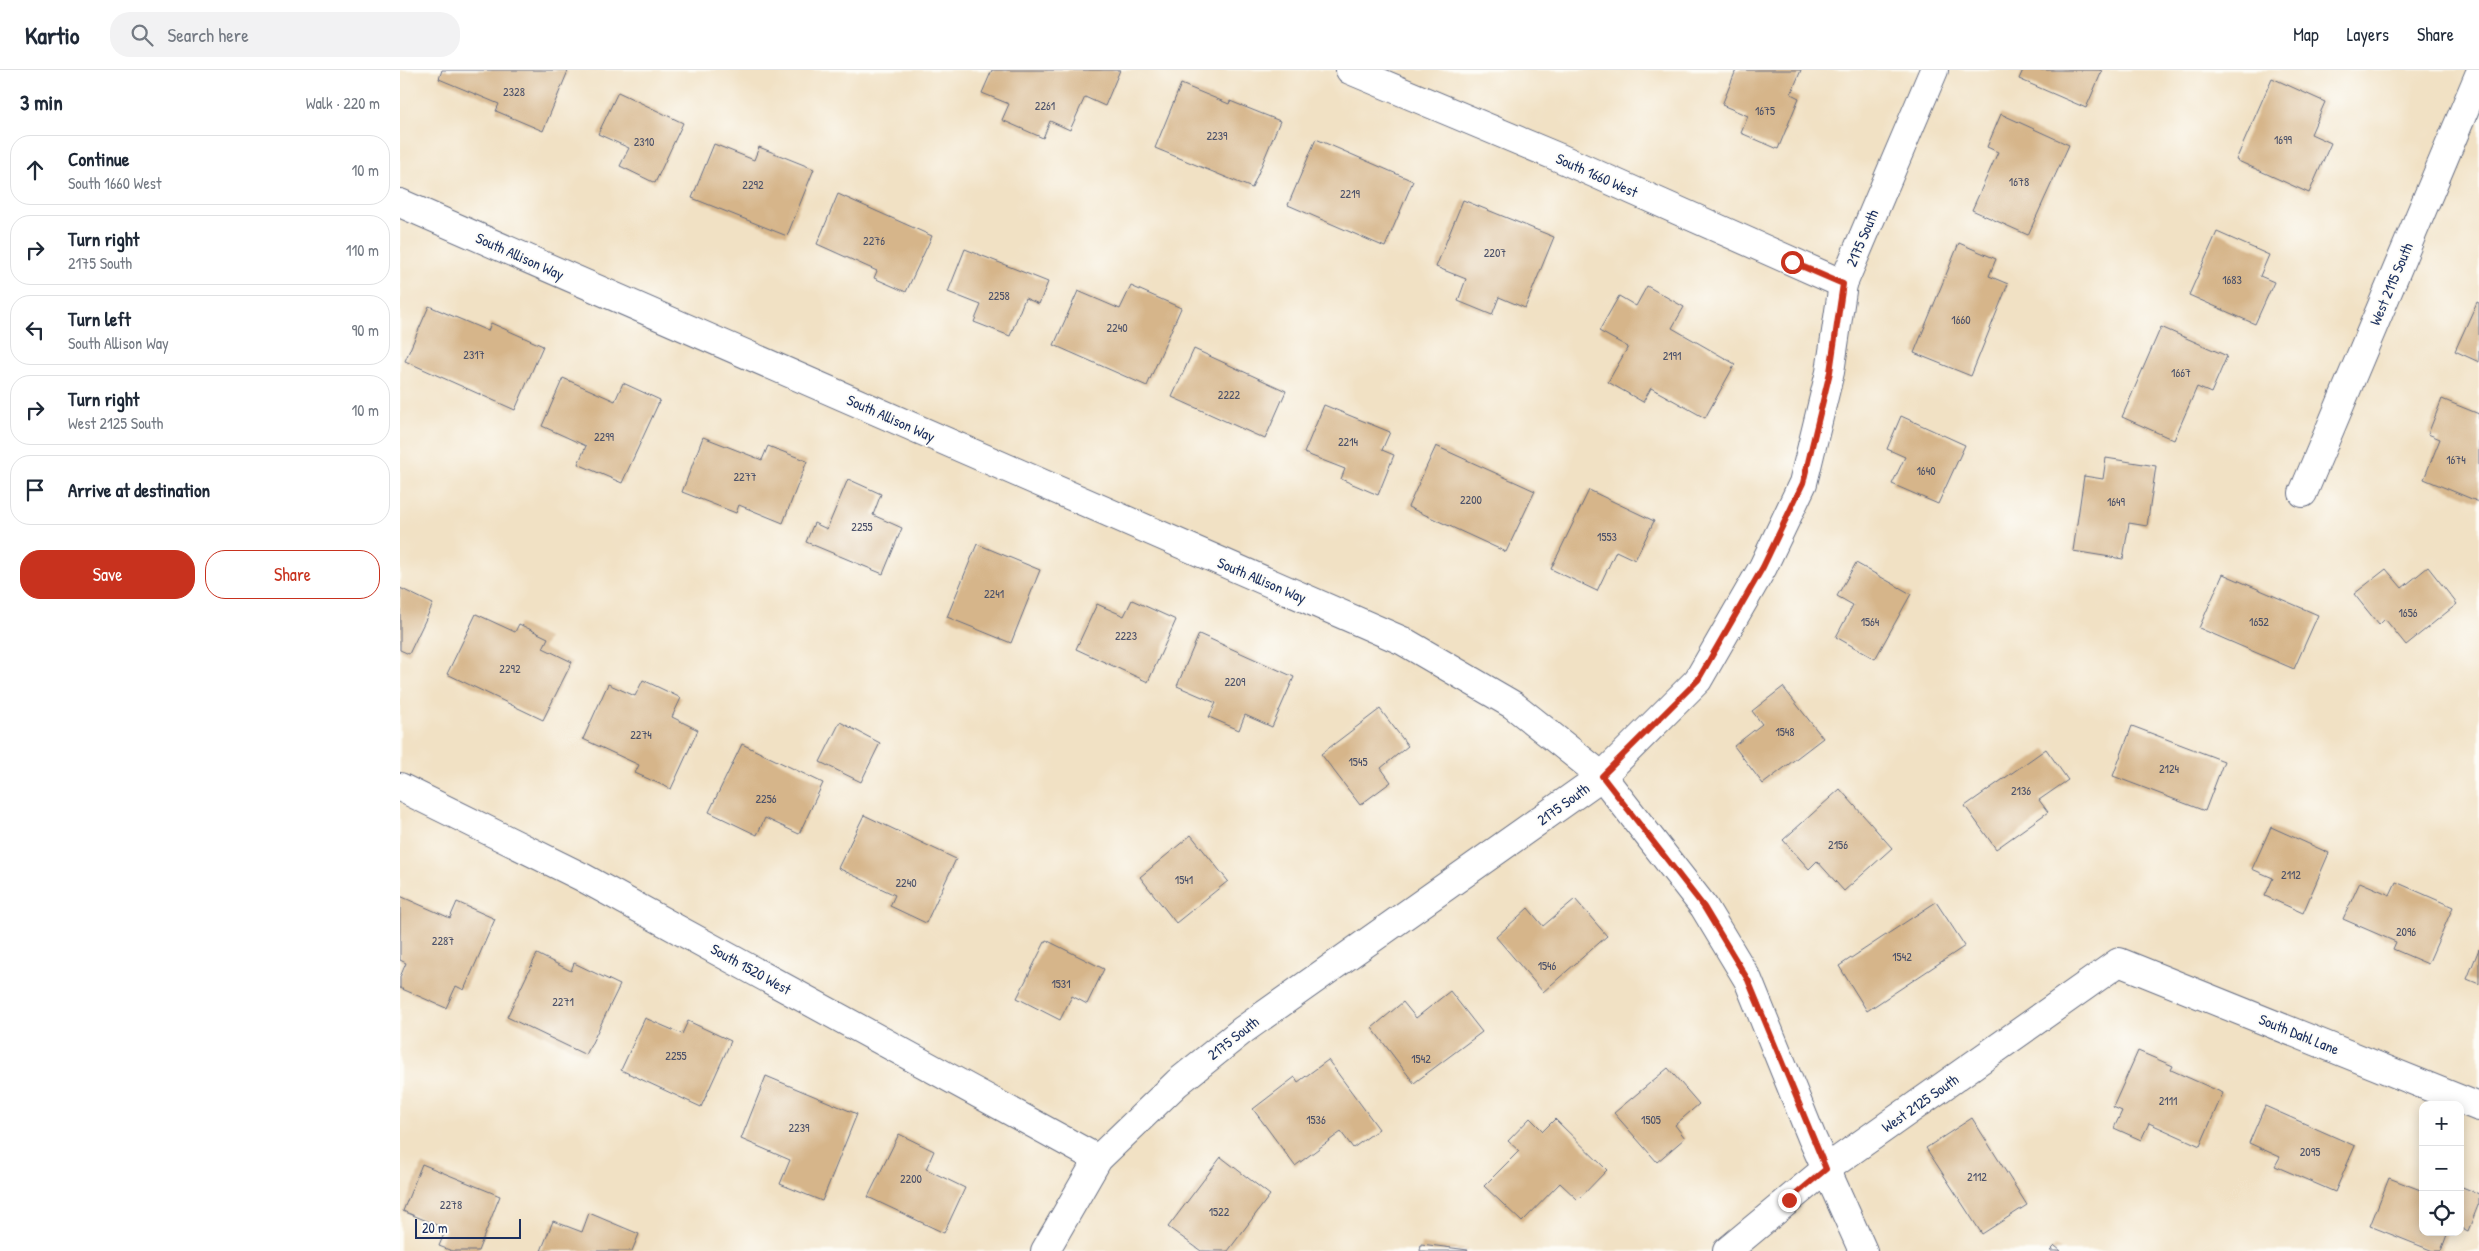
<!DOCTYPE html>
<meta charset="utf-8">
<style>
:root{--surface:#fff;--page:#f2f2f3;--text:#1f2937;--muted:#747a83;--line:#e0e1e3;--accent:#c8321e}
body{margin:0;font-family:"Patrick Hand",sans-serif;background:var(--page);color:var(--text)}
.controls{position:absolute;right:15px;bottom:15px;display:grid;overflow:hidden;border-radius:10px;box-shadow:0 2px 12px #0003}
.controls button{width:45px;height:45px;display:grid;place-items:center;padding:0;border:0;border-bottom:1px solid var(--line);background:var(--surface);color:var(--text);font:25px sans-serif}
.scale{position:absolute;left:15px;bottom:12px;width:106px;box-sizing:border-box;padding-left:5px;border:2px solid #1b2f5e;border-top:0;font-size:14px;line-height:18px;white-space:nowrap;color:#1b2f5e;-webkit-text-stroke:4px #fdfcf7;paint-order:stroke}
.stop{position:absolute;width:15px;height:15px;margin:-11px;border:4px solid #c8321e;border-radius:50%;background:#fff}
.stop.end{background:#c8321e;border-color:#fff;box-shadow:0 1px 5px #0008}
.list{margin:0;padding:0;list-style:none}
h2{display:flex;justify-content:space-between;align-items:center;height:65px;margin:0;padding:0 20px;font-size:21px}
h2 small{font-size:16px;font-weight:400;color:var(--muted)}
.list li{display:grid;grid-template-columns:32px 1fr auto;gap:15px;align-items:center;box-sizing:border-box;height:70px;margin:0 10px 10px;padding:0 10px;border:1px solid var(--line);border-radius:20px}
.list b{display:block;font-size:19px;white-space:nowrap}
.list p{margin:0;font-size:16px;white-space:nowrap;color:var(--muted)}
.list em{font-size:16px;font-style:normal;color:var(--muted)}
.actions{display:flex;gap:10px;padding:15px 20px}
.actions a{flex:1;padding:11px 0;border:1px solid var(--accent);border-radius:20px;text-align:center;font-size:18px;color:var(--accent)}
.actions .main{background:var(--accent);color:#fff}
.icon{flex:none;width:28px;height:28px;fill:none;stroke:currentColor;stroke-width:2;stroke-linecap:round;stroke-linejoin:round}
.map{position:relative;flex:none;width:2079px;height:1181px;overflow:hidden}
header{display:flex;align-items:center;gap:30px;box-sizing:border-box;height:70px;padding:0 25px;background:var(--surface);border-bottom:1px solid var(--line)}
header strong{font-size:24px}
nav{display:flex;gap:28px;margin-inline-start:auto;font-size:18px}
.search{width:350px;height:45px;background:var(--page);display:flex;align-items:center;gap:12px;box-sizing:border-box;padding:0 18px;border-radius:20px;color:var(--muted);font-size:19px}
main{display:flex}
aside{flex:1;background:var(--surface)}
.map>svg:first-child{display:block}
.building{fill:#d6b58a}
.lines{fill:none;stroke-linecap:round;stroke-linejoin:round}
.minor-casing{stroke:#666d82;stroke-width:30}
.minor{stroke:#fff;stroke-width:28}
.route{stroke:#c8321e;stroke-width:6}
.labels{text-anchor:middle;dominant-baseline:central;stroke-width:4;stroke-linejoin:round;paint-order:stroke}
.number-label{font-size:12px;fill:#4a5069}
.street-label{font-size:15px;fill:#1b2f5e;stroke:#fdfcf7}
</style>
<header>
<strong>Kartio</strong>
<div class="search"><svg class="icon" aria-label="search" viewBox="0 0 24 24"><circle cx="10" cy="10" r="6"/><path d="M15 15l6 6"/></svg>Search here</div>
<nav><a>Map</a><a>Layers</a><a>Share</a></nav>
</header>
<main>
<aside>
<h2>3 min<small>Walk · 220 m</small></h2>
<ul class="list">
<li><svg class="icon" aria-label="ahead" viewBox="0 0 24 24"><path d="M12 20V5M6 11l6-6 6 6"/></svg><div><b>Continue</b><p>South 1660 West</p></div><em>10 m</em></li>
<li><svg class="icon" aria-label="right" viewBox="0 0 24 24"><path d="M7 20v-9h11M14 6l5 5-5 5"/></svg><div><b>Turn right</b><p>2175 South</p></div><em>110 m</em></li>
<li><svg class="icon" aria-label="left" viewBox="0 0 24 24"><path d="M17 20v-9H6M10 6l-5 5 5 5"/></svg><div><b>Turn left</b><p>South Allison Way</p></div><em>90 m</em></li>
<li><svg class="icon" aria-label="right" viewBox="0 0 24 24"><path d="M7 20v-9h11M14 6l5 5-5 5"/></svg><div><b>Turn right</b><p>West 2125 South</p></div><em>10 m</em></li>
<li><svg class="icon" aria-label="arrive" viewBox="0 0 24 24"><path d="M6 21V4h12l-3 4 3 4H6"/></svg><div><b>Arrive at destination</b></div></li>
</ul>
<div class="actions"><a class="main">Save</a><a>Share</a></div>
</aside>
<div class="map">
<svg width="2079" height="1181" viewBox="0 0 2079 1181">
<rect width="100%" height="100%" fill="#fdfcf7"/>
<filter id="ink" filterUnits="userSpaceOnUse"><feTurbulence type="fractalNoise" baseFrequency=".02" numOctaves="2"/><feDisplacementMap in="SourceGraphic" scale="10" xChannelSelector="R" yChannelSelector="G"/><feConvolveMatrix kernelMatrix="1 2 1 2 8 2 1 2 1" color-interpolation-filters="sRGB"/></filter>
<filter id="wash" filterUnits="userSpaceOnUse"><feTurbulence type="fractalNoise" baseFrequency=".0096" numOctaves="4" result="noise"/><feDisplacementMap in="SourceGraphic" scale="20" xChannelSelector="R" yChannelSelector="G"/><feGaussianBlur stdDeviation="1.12" result="paint"/><feColorMatrix in="noise" values="0 0 0 0 0 0 0 0 0 0 0 0 0 0 0 0 0 1.4 0 .05"/><feComposite in="paint" operator="in"/></filter>
<g filter="url(#wash)">
<rect width="100%" height="100%" fill="#f1e1c4"/>
<g id="blocks">
<g class="building">
<polygon points="42,0 166,0 168,1 143,61 96,41 99,34 39,9"/>
<polygon points="592,0 720,0 705,36 685,27 670,60 650,51 643,68 602,50 609,34 582,23"/>
<polygon points="1336,0 1401,0 1391,24 1399,28 1378,79 1341,63 1348,46 1322,35"/>
<polygon points="1623,0 1699,0 1702,1 1686,38 1619,9"/>
<polygon points="1872,8 1925,32 1911,64 1931,73 1909,123 1836,90"/>
<polygon points="781,14 829,34 830,31 880,51 852,118 755,78"/>
<polygon points="218,22 283,53 255,113 220,96 229,78 198,64"/>
<polygon points="1601,44 1669,75 1628,165 1572,140 1598,82 1587,77"/>
<polygon points="916,69 1013,111 985,177 888,135"/>
<polygon points="314,74 354,90 359,77 414,99 387,166 292,128"/>
<polygon points="438,124 532,166 506,222 474,208 477,201 417,174"/>
<polygon points="1063,130 1154,167 1125,238 1099,227 1092,245 1058,231 1066,209 1036,197"/>
<polygon points="1817,162 1869,185 1860,206 1874,212 1855,254 1789,225"/>
<polygon points="1559,173 1596,189 1589,206 1608,214 1571,306 1514,283"/>
<polygon points="565,179 648,212 639,234 625,228 610,266 574,252 581,235 548,222"/>
<polygon points="731,216 781,238 747,316 654,275 678,221 720,239"/>
<polygon points="1247,216 1284,237 1272,258 1335,294 1305,348 1251,318 1243,332 1208,312 1228,277 1199,261 1219,226 1236,236"/>
<polygon points="2077,232 2079,233 2079,292 2055,281"/>
<polygon points="29,236 88,261 91,253 143,276 115,340 5,291"/>
<polygon points="1761,257 1827,286 1811,323 1797,317 1774,370 1722,347"/>
<polygon points="794,279 886,321 865,369 772,327"/>
<polygon points="163,308 215,331 223,313 260,330 222,413 178,394 186,376 142,356"/>
<polygon points="2042,329 2079,344 2079,432 2024,409 2040,369 2028,364"/>
<polygon points="924,335 990,362 982,380 994,385 978,425 941,409 945,399 904,383"/>
<polygon points="1501,346 1565,375 1538,434 1492,414 1505,387 1487,379"/>
<polygon points="303,367 362,390 368,376 407,391 383,453 339,435 336,443 282,422"/>
<polygon points="1036,376 1135,421 1106,482 1008,437"/>
<polygon points="1706,388 1756,396 1747,456 1729,453 1723,489 1673,481 1684,406 1703,409"/>
<polygon points="448,409 481,424 473,445 502,458 483,504 406,472 414,453 427,459"/>
<polygon points="1189,420 1254,451 1235,490 1216,481 1197,521 1151,499"/>
<polygon points="577,474 640,500 611,573 547,547"/>
<polygon points="1456,493 1511,524 1475,589 1436,567 1453,535 1437,526"/>
<polygon points="2028,497 2057,534 2006,575 1985,549 1979,555 1954,524 1986,499 2002,518"/>
<polygon points="1823,504 1918,545 1894,599 1799,558"/>
<polygon points="0,518 33,534 9,584 0,580"/>
<polygon points="732,530 776,550 748,612 676,579 697,534 724,546"/>
<polygon points="76,544 115,562 119,554 148,568 143,578 172,592 143,650 47,604"/>
<polygon points="799,564 894,607 872,657 845,645 839,660 809,647 816,633 777,616"/>
<polygon points="243,610 281,628 272,647 298,660 271,719 235,703 239,695 183,669 208,614 235,626"/>
<polygon points="1383,617 1423,668 1363,714 1334,676 1362,654 1352,641"/>
<polygon points="980,639 1008,676 981,698 991,712 960,735 921,684"/>
<polygon points="440,652 480,673 461,712 420,692"/>
<polygon points="1732,656 1824,691 1805,741 1713,706"/>
<polygon points="342,674 423,713 399,764 365,748 357,765 309,742"/>
<polygon points="1646,679 1668,710 1639,730 1648,742 1596,779 1565,736"/>
<polygon points="1440,719 1492,778 1444,821 1417,791 1409,799 1383,770"/>
<polygon points="464,745 556,789 526,853 490,836 495,825 438,798"/>
<polygon points="1871,757 1929,783 1903,843 1865,826 1873,808 1852,799"/>
<polygon points="791,765 828,811 776,853 740,807"/>
<polygon points="1960,812 1990,825 1996,812 2053,837 2028,894 1993,879 1996,872 1943,849"/>
<polygon points="0,826 50,848 57,832 95,849 64,920 56,916 46,938 0,918 0,907 6,893 0,890"/>
<polygon points="1175,829 1207,866 1143,922 1096,867 1128,838 1143,856"/>
<polygon points="1536,832 1565,876 1467,941 1439,896"/>
<polygon points="646,870 704,899 687,934 672,926 660,950 617,928"/>
<polygon points="2079,879 2079,914 2067,909"/>
<polygon points="137,884 171,901 174,893 220,915 186,985 107,947"/>
<polygon points="1050,921 1082,962 1014,1013 972,958 1003,932 1016,948"/>
<polygon points="245,948 282,964 288,951 331,971 301,1037 221,1000"/>
<polygon points="1738,981 1773,996 1771,1000 1823,1023 1800,1076 1749,1053 1741,1070 1714,1058 1722,1041 1713,1037"/>
<polygon points="928,990 979,1059 953,1078 941,1062 895,1096 853,1039 895,1007 898,1012"/>
<polygon points="1268,998 1299,1034 1275,1055 1285,1068 1257,1092 1214,1043"/>
<polygon points="366,1006 457,1044 422,1131 380,1114 390,1090 341,1069"/>
<polygon points="1865,1036 1955,1076 1935,1122 1875,1096 1880,1087 1849,1073"/>
<polygon points="1130,1048 1143,1061 1155,1049 1207,1100 1178,1130 1160,1113 1122,1152 1084,1116 1119,1081 1108,1071"/>
<polygon points="1572,1048 1627,1135 1582,1164 1526,1078"/>
<polygon points="499,1064 534,1081 526,1099 565,1118 544,1163 468,1127"/>
<polygon points="821,1087 870,1125 828,1181 801,1181 768,1157"/>
<polygon points="22,1094 100,1126 78,1181 52,1181 39,1176 46,1159 3,1141"/>
<polygon points="1989,1108 2023,1121 2023,1162 2048,1162 2041,1181 2033,1181 1970,1156"/>
<polygon points="2060,1116 2079,1124 2079,1133 2068,1161 2060,1157"/>
<polygon points="189,1143 239,1164 232,1181 141,1181 153,1151 182,1162"/>
<polygon points="1021,1174 1068,1180 1068,1181 1020,1181"/>
<polygon points="1655,1176 1661,1181 1650,1181"/>
</g>
</g>
</g>
<g filter="url(#ink)">
<use href="#blocks" fill-opacity="0" stroke="#666d82" stroke-width="1"/>
<g class="lines">
<defs>
<g id="minor">
<polyline points="950,0 1160,88 1443,214"/>
<polyline points="0,133 1003,571 1113,635 1202,706 1304,837 1348,910 1412,1068 1463,1181"/>
<polyline points="1903,423 2079,5"/>
<polyline points="0,717 182,807 698,1089"/>
<polyline points="645,1181 698,1089 777,1013 843,960 1202,706 1298,610 1363,497 1403,413 1430,302 1443,214 1534,0"/>
<polyline points="1327,1181 1426,1099 1719,892 2079,1037"/>
</g>
</defs>
<use href="#minor" class="minor-casing"/>
<use href="#minor" class="minor"/>
</g>
</g>
<g class="lines" filter="url(#ink)">
<polyline class="route" points="1389,1130 1426,1099 1348,910 1304,837 1202,706 1298,610 1363,497 1403,413 1430,302 1443,214 1392,192"/>
</g>
<g class="labels">
<g class="number-label">
<text x="114" y="21">2328</text>
<text x="645" y="35">2261</text>
<text x="1365" y="40">1675</text>
<text x="817" y="65">2239</text>
<text x="1883" y="69">1699</text>
<text x="244" y="71">2310</text>
<text x="1619" y="111">1678</text>
<text x="353" y="114">2292</text>
<text x="950" y="123">2219</text>
<text x="474" y="170">2276</text>
<text x="1095" y="182">2207</text>
<text x="1832" y="209">1683</text>
<text x="599" y="225">2258</text>
<text x="1561" y="249">1660</text>
<text x="717" y="257">2240</text>
<text x="74" y="284">2317</text>
<text x="1272" y="285">2191</text>
<text x="1781" y="302">1667</text>
<text x="829" y="324">2222</text>
<text x="204" y="366">2299</text>
<text x="948" y="371">2214</text>
<text x="2056" y="389">1674</text>
<text x="1526" y="400">1640</text>
<text x="345" y="406">2277</text>
<text x="1071" y="429">2200</text>
<text x="1716" y="431">1649</text>
<text x="462" y="456">2255</text>
<text x="1207" y="466">1553</text>
<text x="594" y="523">2241</text>
<text x="2008" y="542">1656</text>
<text x="1470" y="551">1564</text>
<text x="1859" y="551">1652</text>
<text x="726" y="565">2223</text>
<text x="110" y="598">2292</text>
<text x="835" y="611">2209</text>
<text x="1385" y="661">1548</text>
<text x="241" y="664">2274</text>
<text x="958" y="691">1545</text>
<text x="1769" y="698">2124</text>
<text x="1621" y="720">2136</text>
<text x="366" y="728">2256</text>
<text x="1438" y="774">2156</text>
<text x="1891" y="804">2112</text>
<text x="784" y="809">1541</text>
<text x="506" y="812">2240</text>
<text x="2006" y="861">2096</text>
<text x="43" y="870">2287</text>
<text x="1502" y="886">1542</text>
<text x="1147" y="895">1546</text>
<text x="661" y="913">1531</text>
<text x="163" y="931">2271</text>
<text x="276" y="985">2255</text>
<text x="1021" y="988">1542</text>
<text x="1768" y="1030">2111</text>
<text x="916" y="1049">1536</text>
<text x="1251" y="1049">1505</text>
<text x="399" y="1057">2239</text>
<text x="1910" y="1081">2095</text>
<text x="1577" y="1106">2112</text>
<text x="511" y="1108">2200</text>
<text x="51" y="1134">2278</text>
<text x="819" y="1141">1522</text>
</g>
<g class="street-label">
<text transform="translate(1197 105) rotate(24)">South 1660 West</text>
<text transform="translate(1462 168) rotate(-67)">2175 South</text>
<text transform="translate(120 186) rotate(24)">South Allison Way</text>
<text transform="translate(1991 214) rotate(-67)">West 2115 South</text>
<text transform="translate(491 348) rotate(24)">South Allison Way</text>
<text transform="translate(862 510) rotate(23)">South Allison Way</text>
<text transform="translate(1163 734) rotate(-36)">2175 South</text>
<text transform="translate(351 899) rotate(29)">South 1520 West</text>
<text transform="translate(1899 964) rotate(22)">South Dahl Lane</text>
<text transform="translate(833 968) rotate(-38)">2175 South</text>
<text transform="translate(1520 1033) rotate(-35)">West 2125 South</text>
</g>
</g>
</svg>
<div class="controls">
<button>+</button>
<button>−</button>
<button><svg class="icon" aria-label="locate" viewBox="0 0 24 24"><circle cx="12" cy="12" r="6"/><path d="M12 2v4M12 18v4M2 12h4M18 12h4"/></svg></button>
</div>
<div class="scale">20 m</div>
<div class="stop" style="left:1392px;top:192px"></div>
<div class="stop end" style="left:1389px;top:1130px"></div>
</div>
</main>
